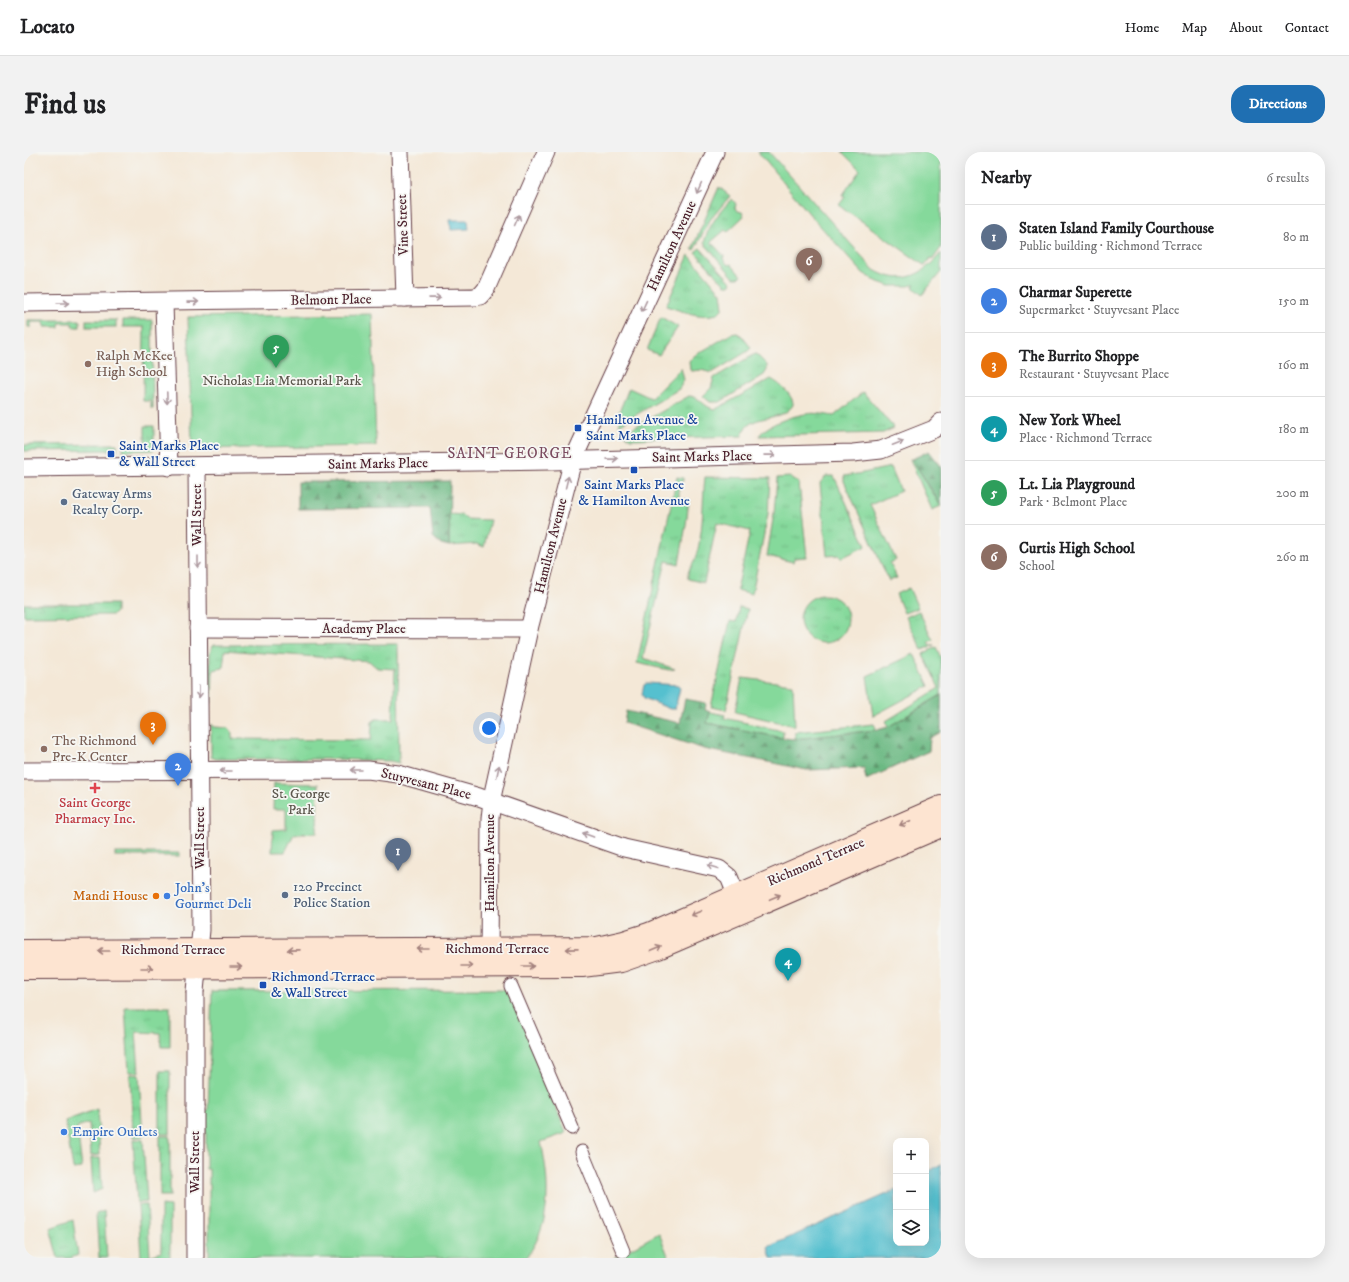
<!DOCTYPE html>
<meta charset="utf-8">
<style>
:root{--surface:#fff;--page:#f2f2f2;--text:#202124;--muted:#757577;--line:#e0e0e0;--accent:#1f6fb2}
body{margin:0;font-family:"IM FELL DW Pica",serif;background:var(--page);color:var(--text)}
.controls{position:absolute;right:12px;bottom:12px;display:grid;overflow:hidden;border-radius:8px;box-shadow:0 4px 16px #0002}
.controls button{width:36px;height:36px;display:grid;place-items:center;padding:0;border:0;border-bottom:1px solid var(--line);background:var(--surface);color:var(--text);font:20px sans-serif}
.you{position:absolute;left:465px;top:576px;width:14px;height:14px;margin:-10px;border:3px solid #fff;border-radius:50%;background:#1a73e8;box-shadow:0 0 0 6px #1a73e833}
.badge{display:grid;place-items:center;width:26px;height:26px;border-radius:50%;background:var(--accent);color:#fff;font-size:13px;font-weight:700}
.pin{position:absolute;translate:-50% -33px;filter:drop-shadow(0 1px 2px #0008)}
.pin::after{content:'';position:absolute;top:21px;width:14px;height:12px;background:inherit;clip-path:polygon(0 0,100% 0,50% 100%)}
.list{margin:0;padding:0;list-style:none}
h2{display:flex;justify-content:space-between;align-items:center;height:52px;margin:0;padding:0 16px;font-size:17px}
h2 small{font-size:13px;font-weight:400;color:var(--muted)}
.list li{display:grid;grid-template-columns:26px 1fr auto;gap:12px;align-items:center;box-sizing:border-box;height:64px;padding:0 16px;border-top:1px solid var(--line)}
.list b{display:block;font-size:15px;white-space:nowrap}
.list p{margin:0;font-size:13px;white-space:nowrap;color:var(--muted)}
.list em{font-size:13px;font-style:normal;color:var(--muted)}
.icon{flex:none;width:22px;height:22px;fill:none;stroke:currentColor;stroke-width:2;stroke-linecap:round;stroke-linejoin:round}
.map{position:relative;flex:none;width:917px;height:1106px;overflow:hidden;border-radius:16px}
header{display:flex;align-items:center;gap:24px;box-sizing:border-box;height:56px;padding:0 20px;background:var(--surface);border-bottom:1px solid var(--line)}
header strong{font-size:19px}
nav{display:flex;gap:22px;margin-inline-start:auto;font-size:14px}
.intro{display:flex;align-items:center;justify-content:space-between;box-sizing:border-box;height:96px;padding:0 24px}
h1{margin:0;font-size:28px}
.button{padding:10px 18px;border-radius:16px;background:var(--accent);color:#fff;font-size:14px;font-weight:700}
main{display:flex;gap:24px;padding:0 24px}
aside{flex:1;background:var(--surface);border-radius:16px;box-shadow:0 4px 16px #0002}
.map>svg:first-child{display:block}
.grass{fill:url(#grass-tufts);stroke:#687c63}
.forest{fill:url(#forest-firs);stroke:#5b6c57}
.park{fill:#85d99b;stroke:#687c63}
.water{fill:#55c0cf;stroke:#50707d}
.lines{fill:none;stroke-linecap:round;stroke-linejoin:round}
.pedestrian-casing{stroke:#643d45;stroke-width:15}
.minor-casing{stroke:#643d45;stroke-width:19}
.secondary-casing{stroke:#643d45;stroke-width:24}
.pedestrian{stroke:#fff;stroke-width:13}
.minor{stroke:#fff;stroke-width:17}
.secondary{stroke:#fde4d1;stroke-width:22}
.minor-bridge-casing{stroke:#643d45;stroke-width:19;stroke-linecap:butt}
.minor-bridge{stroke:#fff;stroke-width:17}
.oneway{stroke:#ae9aa0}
.oneway2{stroke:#a4827e}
.education-dot{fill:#8d6e63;stroke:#f6f6f2;stroke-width:1.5}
.transit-dot{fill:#1a4fb4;stroke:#f6f6f2;stroke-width:1.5}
.service-dot{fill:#5c6f8a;stroke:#f6f6f2;stroke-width:1.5}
.health-dot{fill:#e0444e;stroke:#f6f6f2;stroke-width:1.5}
.food-dot{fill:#e8710a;stroke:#f6f6f2;stroke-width:1.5}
.shop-dot{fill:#3f7fe0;stroke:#f6f6f2;stroke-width:1.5}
.labels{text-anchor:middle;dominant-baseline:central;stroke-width:3.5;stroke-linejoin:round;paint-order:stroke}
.street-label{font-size:14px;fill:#4a1f2b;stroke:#f6f6f2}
.education-label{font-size:14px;fill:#785e54;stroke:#f6f6f2;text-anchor:start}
.park-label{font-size:14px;fill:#5c574d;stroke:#f6f6f2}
.transit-label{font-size:14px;fill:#164399;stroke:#f6f6f2;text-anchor:start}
.service-label{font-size:14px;fill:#4e5e75;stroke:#f6f6f2;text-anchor:start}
.health-label{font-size:14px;fill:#be3a42;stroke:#f6f6f2}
.shop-label{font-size:14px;fill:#366cbe;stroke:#f6f6f2;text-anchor:start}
.food-label{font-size:14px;fill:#c56008;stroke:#f6f6f2;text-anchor:end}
.neighbourhood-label{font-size:15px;letter-spacing:1px;fill:#7a4a5e;stroke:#f6f6f2}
</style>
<header>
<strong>Locato</strong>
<nav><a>Home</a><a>Map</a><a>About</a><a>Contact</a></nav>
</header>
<div class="intro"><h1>Find us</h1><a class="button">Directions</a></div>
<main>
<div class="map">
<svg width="917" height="1106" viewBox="0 0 917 1106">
<defs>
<pattern id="grass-tufts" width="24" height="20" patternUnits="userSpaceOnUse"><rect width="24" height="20" fill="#85d99b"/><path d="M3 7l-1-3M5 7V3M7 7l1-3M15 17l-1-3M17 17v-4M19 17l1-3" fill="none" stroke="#74ba86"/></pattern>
<pattern id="forest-firs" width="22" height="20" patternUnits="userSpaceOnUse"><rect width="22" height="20" fill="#6cb983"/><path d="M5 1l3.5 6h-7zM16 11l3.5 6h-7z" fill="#5b966b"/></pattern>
</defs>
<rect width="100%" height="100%" fill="#f6f6f2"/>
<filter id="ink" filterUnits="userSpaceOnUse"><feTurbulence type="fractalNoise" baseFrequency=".025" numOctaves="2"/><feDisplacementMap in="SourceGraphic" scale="8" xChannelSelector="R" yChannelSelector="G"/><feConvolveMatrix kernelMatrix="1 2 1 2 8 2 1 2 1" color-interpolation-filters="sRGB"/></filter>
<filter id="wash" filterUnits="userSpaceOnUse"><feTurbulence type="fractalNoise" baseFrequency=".012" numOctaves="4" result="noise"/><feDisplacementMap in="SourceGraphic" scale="16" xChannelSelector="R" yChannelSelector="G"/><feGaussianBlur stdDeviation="0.9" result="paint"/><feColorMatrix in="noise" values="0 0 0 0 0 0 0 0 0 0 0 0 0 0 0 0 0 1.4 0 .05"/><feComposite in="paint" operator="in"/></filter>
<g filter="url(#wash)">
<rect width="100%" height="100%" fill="#f4e8d7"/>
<g class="grass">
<polygon points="695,35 706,44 686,68 670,98 668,97"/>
<path d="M708 47 712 52 711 56 713 59 718 60 720 64 703 80 701 78 687 90 700 104 699 107 704 113 707 112 717 124 715 126H710L680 91C684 74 696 59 708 47Z"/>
<polygon points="676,96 708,131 706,133 701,133 671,100"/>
<path d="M665 103 697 141 699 156 693 162C677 167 658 159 642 154Z"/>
<polygon points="637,165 654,175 635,203 623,198"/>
<polygon points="4,168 56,168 56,175 49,175 48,171 35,171 35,175 21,175 20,170 7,170 7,175 4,175"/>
<rect x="62" y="168" width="30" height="7"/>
<polygon points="99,168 128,168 129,257 127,257 127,249 119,249 120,175 99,175"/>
<polygon points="713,181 718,184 727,196 724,199 688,221 677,218 668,219 666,218 665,210 670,204 707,182"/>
<polygon points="732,202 743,213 743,218 740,223 696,250 686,250 679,244 687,236 690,226 727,204"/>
<polygon points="657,216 660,228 655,237 595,273 595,260 605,236 627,246"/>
<path d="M747 227C755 231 770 244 769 253 757 272 724 259 718 284L606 287 600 281 665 244C677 244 680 257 692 257Z"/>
<path d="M839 240 870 276 859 281 735 284C741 273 770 263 782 262 791 260 802 263 810 264Z"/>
<polygon points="121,274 130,274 130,298 99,299 99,292 121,292"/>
<polygon points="93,292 93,298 0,299 0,293"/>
<polygon points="886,307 888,307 917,354 908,358"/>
<polygon points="867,315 877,339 846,353 872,408 866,411 873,426 865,429 820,329 820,324 839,321"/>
<polygon points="802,324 810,324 842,394 817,406 815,403 803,404 796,331"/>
<polygon points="653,325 659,326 659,329 655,330 655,347 665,348 662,373 655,412 642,409 619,506 651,517 645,518 613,511"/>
<path d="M681 325 746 326 744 362 728 442 713 438 726 379 693 371 680 431 664 427C663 416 669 415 671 407 680 382 678 352 681 325Z"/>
<polygon points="766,325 775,331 783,405 770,406 769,410 743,404 750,361 753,326"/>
<polygon points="425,362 438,363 442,367 466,368 460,395 453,392 425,394"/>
<polygon points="885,436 894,456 880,461 872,442"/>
<circle cx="800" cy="467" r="24"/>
<polygon points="0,452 92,452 92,460 89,463 0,464"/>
<polygon points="715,455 724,457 702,558 687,555 706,469 712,470"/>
<polygon points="895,459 909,488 904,490 906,493 910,493 898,498 882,465"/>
<polygon points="374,492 375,611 366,609 308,607 192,607 187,605 187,572 191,575 204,576 208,581 208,587 347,588 348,570 352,567 369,567 371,517 353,516 345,509 201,498 199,516 189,518 188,550 186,551 186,501 189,493"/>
<polygon points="912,495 917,506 917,543 864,575 862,569 915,536 899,502"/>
<polygon points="686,560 701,563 700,566 759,579 759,586 683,571"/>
<polygon points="850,572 853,578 771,587 771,580"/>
<rect x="91" y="701" width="65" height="3"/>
<polygon points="101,855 146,855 146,895 137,895 136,881 112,880 115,920 105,920"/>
<rect x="136" y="919" width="10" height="63"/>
<polygon points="106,922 115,923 119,985 109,985"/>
<polygon points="73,957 76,1003 67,1004 65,971 53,975 58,1016 49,1017 41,969"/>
<rect x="136" y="984" width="10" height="60"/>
<polygon points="109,987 119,988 123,1050 113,1051"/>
<polygon points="67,1006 76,1006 78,1037 69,1041"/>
<polygon points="114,1053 123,1053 126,1104 137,1100 137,1053 146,1054 146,1106 117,1106"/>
<polygon points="80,1059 83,1106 75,1106 72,1062"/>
<polygon points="49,1068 54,1103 46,1106 34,1106 26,1076"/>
</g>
<g class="forest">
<polygon points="905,299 917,314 917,353 888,307"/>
<polygon points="426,329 425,394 417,392 409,385 406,356 274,357 274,330"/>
<polygon points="917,543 917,580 906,586 905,599 842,628 840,616 783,618 680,597 600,571 602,559 656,571 661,547 682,551 681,558 686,560 683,571 759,586 771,587 853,578 864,575"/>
</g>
<g class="park">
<path d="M734 0H745L850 118C878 134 898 124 917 101V120L898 143 889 135 891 132 885 134H866L854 130 839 121 788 65Z"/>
<polygon points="818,0 917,0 917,96 909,107 906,106 901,114 815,53 821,45 818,44 836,18"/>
<polygon points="348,162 352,294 168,297 164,165"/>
<polygon points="890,502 905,534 849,564 843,524"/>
<polygon points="718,526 769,532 771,574 711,560"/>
<polygon points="250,631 294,632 293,681 270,682 261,700 248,700 249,678 262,677 262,657 249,657"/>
<path d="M485 838 542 981 517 990C526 1030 528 1072 502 1106H185V1017H182V959L184 958 188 839Z"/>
<polygon points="635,1081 645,1106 590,1106"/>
</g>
<g class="water">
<polygon points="426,68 444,68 445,77 427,78"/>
<polygon points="623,531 655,533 656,536 651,557 646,557 620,546 618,542 620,533"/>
<polygon points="917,1012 917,1106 747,1106 744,1095 872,1038 872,1091 902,1091 902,1021"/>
</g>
</g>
<g filter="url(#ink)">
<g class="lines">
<defs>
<g id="pedestrian">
<polyline points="487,834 548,976"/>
<polyline points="558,1000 599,1099"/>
</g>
<g id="minor">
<polyline points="376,0 381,146"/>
<polyline points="0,151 450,145 456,144 462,137 522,0"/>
<polyline points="140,151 145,315"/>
<polyline points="0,316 526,309 829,301 857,298 910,277 917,270"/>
<polyline points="174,476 505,477"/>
<polyline points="0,619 344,618 374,622 455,645 600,696 695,717 705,725 717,754"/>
<polyline points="465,808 466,666 469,641 505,477 549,308 691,0"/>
<polyline points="171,839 177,778 173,315"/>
<polyline points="171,955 171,1106"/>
</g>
<g id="secondary">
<polyline points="0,799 573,796 600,790 625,782 917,655"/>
<polyline points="0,816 558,814 597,809 634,796 917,674"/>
</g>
</defs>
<use href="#pedestrian" class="pedestrian-casing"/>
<use href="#minor" class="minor-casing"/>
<use href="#secondary" class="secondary-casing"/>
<use href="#pedestrian" class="pedestrian"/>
<use href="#minor" class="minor"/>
<use href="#secondary" class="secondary"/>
<defs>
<polyline id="minor-bridge" points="171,839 171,955"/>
</defs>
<use href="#minor-bridge" class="minor-bridge-casing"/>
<use href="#minor-bridge" class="minor-bridge"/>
</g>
<defs><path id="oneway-shaft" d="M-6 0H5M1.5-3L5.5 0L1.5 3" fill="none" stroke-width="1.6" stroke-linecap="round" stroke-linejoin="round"/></defs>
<g class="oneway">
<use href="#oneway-shaft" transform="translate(675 36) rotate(114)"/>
<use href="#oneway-shaft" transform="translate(493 68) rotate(-66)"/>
<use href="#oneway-shaft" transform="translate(411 146) rotate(-1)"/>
<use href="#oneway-shaft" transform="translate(169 150) rotate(-1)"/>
<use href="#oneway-shaft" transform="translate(39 151)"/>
<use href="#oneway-shaft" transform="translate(620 154) rotate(115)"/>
<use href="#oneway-shaft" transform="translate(143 246) rotate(88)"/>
<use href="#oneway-shaft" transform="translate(874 291) rotate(-21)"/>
<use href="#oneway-shaft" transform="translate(746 303) rotate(-1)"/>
<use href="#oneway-shaft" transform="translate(588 307) rotate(-1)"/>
<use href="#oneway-shaft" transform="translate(543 330) rotate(-76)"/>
<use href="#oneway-shaft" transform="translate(174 410) rotate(90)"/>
<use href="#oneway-shaft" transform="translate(175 540) rotate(90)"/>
<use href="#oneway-shaft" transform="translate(332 618) rotate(180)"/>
<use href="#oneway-shaft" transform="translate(202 619) rotate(180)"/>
<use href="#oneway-shaft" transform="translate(474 619) rotate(-78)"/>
<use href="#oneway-shaft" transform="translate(564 683) rotate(-160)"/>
<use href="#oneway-shaft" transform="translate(689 715) rotate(-163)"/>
</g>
<g class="oneway2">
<use href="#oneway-shaft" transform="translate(881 671) rotate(157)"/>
<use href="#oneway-shaft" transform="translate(751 745) rotate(-23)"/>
<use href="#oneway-shaft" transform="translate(672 761) rotate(157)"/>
<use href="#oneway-shaft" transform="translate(399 797) rotate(-180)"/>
<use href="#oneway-shaft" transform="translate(548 797) rotate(179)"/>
<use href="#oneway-shaft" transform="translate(632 797) rotate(-23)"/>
<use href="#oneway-shaft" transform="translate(269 798) rotate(179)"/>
<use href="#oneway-shaft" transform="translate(80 799) rotate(180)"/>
<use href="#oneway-shaft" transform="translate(443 814)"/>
<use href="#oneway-shaft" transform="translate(504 814)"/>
<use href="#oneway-shaft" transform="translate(212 815)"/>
<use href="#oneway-shaft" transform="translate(123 816)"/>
</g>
</g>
<g class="education-dot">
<circle cx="64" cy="212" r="4"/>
<circle cx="20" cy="597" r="4"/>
</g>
<g class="transit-dot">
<rect x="550" y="272" width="8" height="8" rx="2"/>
<rect x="83" y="298" width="8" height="8" rx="2"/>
<rect x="606" y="314" width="8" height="8" rx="2"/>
<rect x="235" y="829" width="8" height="8" rx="2"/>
</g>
<g class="service-dot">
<circle cx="40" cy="350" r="4"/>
<circle cx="261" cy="743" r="4"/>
</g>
<path class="health-dot" d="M69 630h4v4h4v4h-4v4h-4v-4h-4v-4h4z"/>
<circle class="food-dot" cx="132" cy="744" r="4"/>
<g class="shop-dot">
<circle cx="143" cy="744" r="4"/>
<circle cx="40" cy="980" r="4"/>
</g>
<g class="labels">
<g class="street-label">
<text transform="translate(379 73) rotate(-92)">Vine Street</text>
<text transform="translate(648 94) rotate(-65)">Hamilton Avenue</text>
<text transform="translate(307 148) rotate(-1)">Belmont Place</text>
<text transform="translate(678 305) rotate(-1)">Saint Marks Place</text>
<text transform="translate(354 312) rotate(-1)">Saint Marks Place</text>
<text transform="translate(173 363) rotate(-90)">Wall Street</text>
<text transform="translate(527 394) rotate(-76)">Hamilton Avenue</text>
<text x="340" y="477">Academy Place</text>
<text transform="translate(402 632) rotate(14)">Stuyvesant Place</text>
<text transform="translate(176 686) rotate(-90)">Wall Street</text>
<text transform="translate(792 710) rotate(-23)">Richmond Terrace</text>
<text transform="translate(466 711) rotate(-90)">Hamilton Avenue</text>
<text x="473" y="797">Richmond Terrace</text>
<text x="149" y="798">Richmond Terrace</text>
<text transform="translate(171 1010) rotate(-90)">Wall Street</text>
</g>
<g class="education-label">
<text x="72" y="204">Ralph McKee<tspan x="72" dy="16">High School</tspan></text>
<text x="28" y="589">The Richmond<tspan x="28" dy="16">Pre-K Center</tspan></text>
</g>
<g class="park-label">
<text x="258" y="229">Nicholas Lia Memorial Park</text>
<text x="277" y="642">St. George<tspan x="277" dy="16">Park</tspan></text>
</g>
<g class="transit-label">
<text x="562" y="268">Hamilton Avenue &amp;<tspan x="562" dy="16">Saint Marks Place</tspan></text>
<text x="95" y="294">Saint Marks Place<tspan x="95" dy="16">&amp; Wall Street</tspan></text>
<text x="610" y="333" text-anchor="middle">Saint Marks Place<tspan x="610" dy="16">&amp; Hamilton Avenue</tspan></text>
<text x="247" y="825">Richmond Terrace<tspan x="247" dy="16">&amp; Wall Street</tspan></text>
</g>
<g class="service-label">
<text x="48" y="342">Gateway Arms<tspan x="48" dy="16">Realty Corp.</tspan></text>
<text x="269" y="735">120 Precinct<tspan x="269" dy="16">Police Station</tspan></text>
</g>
<g class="health-label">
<text x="71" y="651">Saint George<tspan x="71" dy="16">Pharmacy Inc.</tspan></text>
</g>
<g class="shop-label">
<text x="151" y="736">John's<tspan x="151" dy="16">Gourmet Deli</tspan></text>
<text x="48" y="980">Empire Outlets</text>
</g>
<g class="food-label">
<text x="124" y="744">Mandi House</text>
</g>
<g class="neighbourhood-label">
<text x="486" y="301">SAINT GEORGE</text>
</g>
</g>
</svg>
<div class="controls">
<button>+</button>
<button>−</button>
<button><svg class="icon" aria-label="layers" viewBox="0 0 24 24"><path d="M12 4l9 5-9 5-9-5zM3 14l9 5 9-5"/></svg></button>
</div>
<div class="you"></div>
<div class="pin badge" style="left:374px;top:719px;background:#5c6f8a">1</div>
<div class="pin badge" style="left:154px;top:634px;background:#3f7fe0">2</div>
<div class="pin badge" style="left:129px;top:593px;background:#e8710a">3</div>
<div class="pin badge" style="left:764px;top:829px;background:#0f9aa8">4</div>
<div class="pin badge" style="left:252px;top:216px;background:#2e9e5b">5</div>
<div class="pin badge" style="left:785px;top:129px;background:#8d6e63">6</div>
</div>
<aside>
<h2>Nearby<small>6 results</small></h2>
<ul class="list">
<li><span class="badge" style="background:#5c6f8a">1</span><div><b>Staten Island Family Courthouse</b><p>Public building · Richmond Terrace</p></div><em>80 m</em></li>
<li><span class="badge" style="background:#3f7fe0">2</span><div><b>Charmar Superette</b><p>Supermarket · Stuyvesant Place</p></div><em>150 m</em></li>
<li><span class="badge" style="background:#e8710a">3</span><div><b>The Burrito Shoppe</b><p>Restaurant · Stuyvesant Place</p></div><em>160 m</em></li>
<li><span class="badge" style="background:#0f9aa8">4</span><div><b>New York Wheel</b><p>Place · Richmond Terrace</p></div><em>180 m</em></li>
<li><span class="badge" style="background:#2e9e5b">5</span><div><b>Lt. Lia Playground</b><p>Park · Belmont Place</p></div><em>200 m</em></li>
<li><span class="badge" style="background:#8d6e63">6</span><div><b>Curtis High School</b><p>School</p></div><em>260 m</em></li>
</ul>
</aside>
</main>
